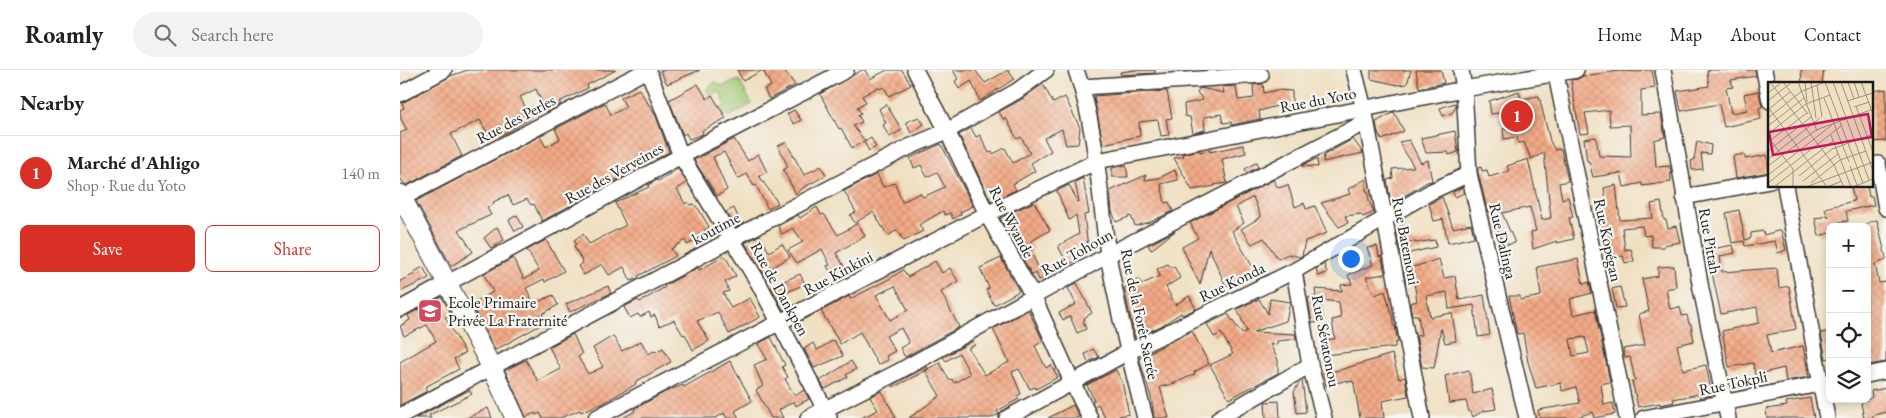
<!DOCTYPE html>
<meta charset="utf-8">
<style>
:root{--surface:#fff;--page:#f2f2f2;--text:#202124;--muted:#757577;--line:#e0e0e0;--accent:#d93025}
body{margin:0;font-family:"EB Garamond",serif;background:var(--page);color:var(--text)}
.controls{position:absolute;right:15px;bottom:15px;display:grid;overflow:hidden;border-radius:8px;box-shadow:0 2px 8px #0003}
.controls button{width:45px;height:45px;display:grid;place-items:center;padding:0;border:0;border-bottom:1px solid var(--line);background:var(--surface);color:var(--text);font:25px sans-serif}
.you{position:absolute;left:950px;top:188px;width:18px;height:18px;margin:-12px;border:4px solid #fff;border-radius:50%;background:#1a73e8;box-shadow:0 0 0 8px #1a73e833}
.badge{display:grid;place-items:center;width:32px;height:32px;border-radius:50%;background:var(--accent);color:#fff;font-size:16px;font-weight:700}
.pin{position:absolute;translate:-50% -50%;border:2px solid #fff;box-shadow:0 1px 5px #0006}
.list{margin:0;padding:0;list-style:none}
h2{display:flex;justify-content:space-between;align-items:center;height:65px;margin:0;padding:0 20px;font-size:21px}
h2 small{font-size:16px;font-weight:400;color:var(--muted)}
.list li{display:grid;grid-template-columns:32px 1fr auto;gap:15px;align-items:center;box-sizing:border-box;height:75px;padding:0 20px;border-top:1px solid var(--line)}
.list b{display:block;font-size:19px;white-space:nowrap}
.list p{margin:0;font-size:16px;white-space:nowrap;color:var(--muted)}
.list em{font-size:16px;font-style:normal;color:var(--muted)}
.actions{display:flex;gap:10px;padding:15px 20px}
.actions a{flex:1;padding:11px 0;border:1px solid var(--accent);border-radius:8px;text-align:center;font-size:18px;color:var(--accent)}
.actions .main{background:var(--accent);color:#fff}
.icon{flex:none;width:28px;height:28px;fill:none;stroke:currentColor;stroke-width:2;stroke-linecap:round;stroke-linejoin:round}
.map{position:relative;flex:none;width:1486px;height:348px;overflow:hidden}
header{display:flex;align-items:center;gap:30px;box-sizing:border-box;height:70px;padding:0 25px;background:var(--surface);border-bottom:1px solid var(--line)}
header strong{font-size:24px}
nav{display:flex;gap:28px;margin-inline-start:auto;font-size:18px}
.search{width:350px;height:45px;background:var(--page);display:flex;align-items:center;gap:12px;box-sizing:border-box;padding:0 18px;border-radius:28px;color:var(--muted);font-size:19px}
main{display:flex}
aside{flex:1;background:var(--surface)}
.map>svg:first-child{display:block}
.green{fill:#a3c872;stroke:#607247}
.building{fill:url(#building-cross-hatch);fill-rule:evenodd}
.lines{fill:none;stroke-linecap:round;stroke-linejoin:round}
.minor-casing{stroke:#3c3935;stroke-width:18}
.major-casing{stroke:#3c3935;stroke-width:21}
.minor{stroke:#fff;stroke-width:15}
.major{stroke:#fff;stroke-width:19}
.labels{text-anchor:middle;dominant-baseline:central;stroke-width:4.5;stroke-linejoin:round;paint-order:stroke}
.street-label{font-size:16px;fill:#1c1c1c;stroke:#f6f6f2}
.poi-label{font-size:16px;fill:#1c1c1c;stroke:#f6f6f2;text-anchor:start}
.inset-road{fill:none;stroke:#9b9280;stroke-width:1}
.view{fill:#c2185b;fill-opacity:0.15;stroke:#c2185b;stroke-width:2.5}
.inset-edge{fill:none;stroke:#1c1c1c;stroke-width:2.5}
</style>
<header>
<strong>Roamly</strong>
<div class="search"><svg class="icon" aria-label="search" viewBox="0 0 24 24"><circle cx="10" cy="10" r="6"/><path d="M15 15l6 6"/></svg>Search here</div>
<nav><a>Home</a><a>Map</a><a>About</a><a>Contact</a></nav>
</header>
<main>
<aside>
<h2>Nearby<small></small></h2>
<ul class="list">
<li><span class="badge">1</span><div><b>Marché d'Ahligo</b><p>Shop · Rue du Yoto</p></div><em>140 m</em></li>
</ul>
<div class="actions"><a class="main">Save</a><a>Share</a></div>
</aside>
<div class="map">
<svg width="1486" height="348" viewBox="0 0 1486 348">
<defs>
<pattern id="building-cross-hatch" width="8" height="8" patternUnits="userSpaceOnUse" patternTransform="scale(1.25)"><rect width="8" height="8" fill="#f3aa86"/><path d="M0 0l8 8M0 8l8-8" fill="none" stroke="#d09273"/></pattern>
</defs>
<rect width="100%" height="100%" fill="#f6f6f2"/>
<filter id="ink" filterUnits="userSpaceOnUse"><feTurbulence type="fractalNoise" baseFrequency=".02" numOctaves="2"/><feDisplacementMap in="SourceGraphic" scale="10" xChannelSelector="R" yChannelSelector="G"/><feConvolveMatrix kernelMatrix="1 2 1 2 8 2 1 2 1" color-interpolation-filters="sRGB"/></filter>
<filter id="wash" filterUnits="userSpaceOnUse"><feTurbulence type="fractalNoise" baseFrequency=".0096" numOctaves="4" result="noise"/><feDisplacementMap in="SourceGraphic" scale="20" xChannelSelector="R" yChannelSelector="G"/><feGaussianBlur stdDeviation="1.12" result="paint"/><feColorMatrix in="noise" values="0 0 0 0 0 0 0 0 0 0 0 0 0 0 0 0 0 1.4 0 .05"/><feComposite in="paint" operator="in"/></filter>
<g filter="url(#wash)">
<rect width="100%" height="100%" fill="#f0e0c2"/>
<polygon class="green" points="339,10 352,34 328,47 320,39 326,36 319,21 310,26 306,20 315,11 321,16"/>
<g id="blocks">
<g class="building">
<polygon points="68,0 216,0 187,15 188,18 159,32 161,34 146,42 136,19 120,27 131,48 101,65 100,62 90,68 80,50 51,64 62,86 7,115 4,114 0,107 0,63 7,60 0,47 0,40 4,38 2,33 50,6"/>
<polygon points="260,0 300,0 267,14"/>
<polygon points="337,0 384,0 395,15 369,29 364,19 371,16 363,0 343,11"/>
<polygon points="462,0 465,0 470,9 487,0 502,0 511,15 489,26 484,17 480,19 478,17 462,26 466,32 457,37 461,43 458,45 462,52 453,56 465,71 452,78 441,58 439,59 420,24"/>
<polygon points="553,0 575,0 585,13 608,0 614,9 580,31 571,11 559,19 555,11 558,9"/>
<polygon points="735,0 755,0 755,3 721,5 720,2"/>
<polygon points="971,0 1011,0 1007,14 998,15 971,9"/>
<polygon points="1016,0 1041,0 1044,13 1019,18"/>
<polygon points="1242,0 1252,0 1255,18 1241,20 1241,45 1261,44 1265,67 1254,70 1256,97 1270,96 1271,112 1242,116 1242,113 1224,117 1221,103 1193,107 1189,91 1187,91 1184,69 1196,67 1199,86 1231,87 1230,55 1210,56 1209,40 1185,43 1189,63 1180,64 1171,10 1178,9 1183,6 1219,1 1242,2"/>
<polygon points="1313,0 1355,0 1356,6 1331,10 1333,17 1326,18 1331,43 1347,40 1344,24 1359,21 1362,37 1359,38 1361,49 1324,57 1319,34 1281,41 1277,21 1309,16 1307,1"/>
<polygon points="1401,0 1424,0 1422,14 1402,12"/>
<polygon points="298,14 307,29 312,25 326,48 302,61 303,64 289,69 286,63 283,65 269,30"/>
<polygon points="643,14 653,33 665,27 680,58 678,74 666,75 662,59 644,68 651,81 631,93 635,101 613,114 616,120 591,131 559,65 571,58 576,67 580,65 589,83 592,82 593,84 605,78 613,93 630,83 621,67 617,69 606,48 604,50 599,42 622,29"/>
<polygon points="863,14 864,23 877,20 892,21 892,37 877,36 859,41 860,49 832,55 831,52 823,53 821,44 804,47 805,60 793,63 790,47 785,46 784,34 803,30 797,22 800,18 824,23 823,17 836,16 838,30 854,28 853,15"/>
<polygon points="239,19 256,46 269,82 257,89 255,86 227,105 202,116 203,118 142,151 134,134 131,135 127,129 113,135 108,125 93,132 94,134 87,138 91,145 59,160 73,182 51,196 16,131 140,66 146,77 160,69 155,59 205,33 211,45 226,37 221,28"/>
<polygon points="1486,19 1486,71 1472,72 1473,21"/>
<polygon points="767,21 772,48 766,49 769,65 761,66 758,50 739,52 740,66 703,74 694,26"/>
<polygon points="1119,21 1121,29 1139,26 1150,71 1155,80 1161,79 1168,111 1159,113 1162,129 1168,127 1173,147 1169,148 1174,169 1157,173 1157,171 1133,179 1131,162 1136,161 1130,137 1102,143 1115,173 1104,175 1086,135 1078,103 1078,98 1081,97 1082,101 1087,100 1089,107 1109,101 1107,96 1128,89 1142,150 1151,148 1144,83 1131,89 1124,72 1118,73 1117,67 1104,69 1103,59 1115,57 1112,43 1105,42 1091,44 1089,31"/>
<polygon points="1055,33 1056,37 1052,43 1043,46 1040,38"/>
<polygon points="486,34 502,60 489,67 483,55 486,53 479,39"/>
<polygon points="394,40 401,50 394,54 387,44"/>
<polygon points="994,42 1004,61 982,70 978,63 976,52"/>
<polygon points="519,47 524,54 511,63 506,52"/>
<polygon points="1055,61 1058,82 1049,85 1048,82 1026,83 1021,68"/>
<polygon points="471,68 476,77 469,81 464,72"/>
<polygon points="334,69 348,91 358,84 367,102 359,106 378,133 368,139 356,115 354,116 347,104 338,109 324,82 313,87 327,120 317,126 294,90"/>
<polygon points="953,69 963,83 923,92 924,85"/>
<polygon points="1009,70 1021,93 1028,90 1032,111 1027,112 991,134 987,110 993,108 992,99 1014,97 999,72"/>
<polygon points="1297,71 1311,75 1310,84 1301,83 1303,99 1292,100 1291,91 1294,90"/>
<polygon points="386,72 404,105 421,96 426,105 403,118 396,124 383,100 388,97 378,76"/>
<polygon points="541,74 573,136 560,142 561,144 553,149 550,143 545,145 543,141 519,155 523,161 504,171 497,160 488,166 473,142 455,153 450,145 456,142 444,121 477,104 483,117 495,113 502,132 520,123 523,127 545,117 537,102 527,107 521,95 514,98 510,88"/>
<polygon points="843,75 846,83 822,89 827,113 814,115 815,116 792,120 774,88 784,86 782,84 800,80 800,82 810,80 810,82"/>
<polygon points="1345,84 1345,89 1367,85 1370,102 1336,108 1333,86"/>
<polygon points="916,89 917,89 918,97 901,96"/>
<polygon points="857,92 858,97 847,103 845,99"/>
<polygon points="726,95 728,107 712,107 712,98"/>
<polygon points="278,99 287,113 277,119 285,134 288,132 290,135 294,134 299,140 309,157 304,161 306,165 287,175 285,170 271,179 276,186 238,206 239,208 231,211 224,197 209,205 202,194 184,205 179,196 183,193 174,176 176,174 174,170 183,164 189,174 226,155 215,133 249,117 248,115 257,110 258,111"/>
<polygon points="775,100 778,110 761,114 765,133 769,132 773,141 750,152 735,156 731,146 716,152 712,141 710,121 746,105 745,110 759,108"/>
<polygon points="683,108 689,144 684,145 688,177 680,178 681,180 675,183 678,189 668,195 658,176 679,164 676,145 669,150 657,121 669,115 678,132 679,132 675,112"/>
<polygon points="966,109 966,121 968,121 969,131 974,142 963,147 961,144 945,146 948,153 939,157 921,133 950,124 948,119"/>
<polygon points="873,110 878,118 888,115 895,137 904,133 906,139 915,136 927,163 905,171 902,186 900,187 888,184 878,189 864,168 852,174 841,159 861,147 853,127 836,137 844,153 832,161 855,201 826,216 809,178 800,215 782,177 798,168 790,153"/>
<polygon points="1216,115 1220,150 1253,148 1251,134 1261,132 1264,150 1266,150 1268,158 1276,156 1280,172 1264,175 1264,177 1252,177 1251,165 1244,166 1242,156 1222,158 1225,180 1231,179 1234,191 1225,193 1223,186 1214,187 1210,162 1202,163 1198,138 1207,136 1204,118"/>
<polygon points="1451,116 1467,116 1469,127 1472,126 1474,135 1446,141 1448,151 1440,152 1441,157 1430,157 1430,163 1419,166 1415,148 1429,146 1427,145 1425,138 1454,131"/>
<polygon points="1063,117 1064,123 1055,127 1053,122"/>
<polygon points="1042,127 1053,158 1071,154 1074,167 1048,173 1043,149 1034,151 1029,134"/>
<polygon points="634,132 650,160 630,172 633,178 630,180 640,201 657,193 660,199 639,210 636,203 632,205 600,148"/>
<polygon points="417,137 421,145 424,144 438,165 458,153 465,166 436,183 444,196 440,198 441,200 432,205 427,196 430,195 422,179 397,193 388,180 403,172 393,158 382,164 378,156 398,145 400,148"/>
<polygon points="334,138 341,154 335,157 326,142"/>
<polygon points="1339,140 1345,170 1351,168 1351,163 1363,161 1364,165 1381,160 1386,180 1378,183 1375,171 1345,176 1344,171 1332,173 1326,143"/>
<polygon points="117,145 123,157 115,161 109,150"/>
<polygon points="1477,150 1486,188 1486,190 1475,194 1479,213 1486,212 1486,292 1467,295 1467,153"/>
<polygon points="97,157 104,170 91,178 84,168"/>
<polygon points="1004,157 1007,173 1015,171 1015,173 1035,170 1036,177 1001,185 996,160"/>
<polygon points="775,161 751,180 748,175"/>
<polygon points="360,165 369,182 382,174 390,187 370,199 371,203 365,206 345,173"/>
<polygon points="146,170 164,201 145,212 144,209 126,218 134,234 153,225 158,235 142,244 146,252 95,280 71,234 93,222 84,204 113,188 124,209 139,201 127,180"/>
<polygon points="1333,175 1335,183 1320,186 1322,202 1377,198 1379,218 1389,216 1396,259 1367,265 1371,283 1403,276 1409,307 1386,311 1384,298 1355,305 1353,293 1329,297 1322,261 1359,253 1357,237 1321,244 1307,180"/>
<polygon points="977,176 979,187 982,186 982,188 985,204 966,207 975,225 985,221 993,250 993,256 995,256 998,272 995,273 995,277 924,285 922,270 935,269 932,250 941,248 939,232 920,230 924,252 912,253 908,228 916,226 915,219 942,221 941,215 952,214 948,205 973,195 967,178"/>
<polygon points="325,186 336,206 325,212 329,221 323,223 331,238 350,228 360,247 329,264 318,242 297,251 309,271 293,280 285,264 283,265 274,250 259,256 255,245 251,247 249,242 240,247 238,244 230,248 224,237 238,230 240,232 265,217 264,216 299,197 299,200"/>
<polygon points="601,188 619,221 594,235 586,220 589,218 580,198"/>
<polygon points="1039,189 1044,208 1055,206 1059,230 1084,225 1090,265 1078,267 1074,235 1049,239 1047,222 1026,226 1030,247 1052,243 1055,262 1056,271 1045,273 1041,258 1034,298 1022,297 1016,266 1021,265 1018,245 1012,245 1010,233 1017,231 1014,212 1006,214 1004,200"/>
<path d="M1178 189 1183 214 1189 212 1192 223 1170 229 1173 245 1195 240 1210 312 1201 314 1204 335 1213 333 1215 344 1194 348 1193 342 1177 347V348H1140L1138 340 1180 333 1176 317 1162 321 1161 313 1136 318 1128 292 1123 263 1117 264 1109 226H1120V230L1141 226 1137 197ZM1185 267 1189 283 1173 286 1170 269Z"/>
<path d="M535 191 542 203 550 198 558 211 541 222 559 257 505 287 500 278 509 273 501 258 486 266 495 281 486 286 488 290 478 295 460 262 440 274 421 241 449 226 450 229 491 208 503 200 508 207ZM495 216 508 240 490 250 476 225Z"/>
<polygon points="768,194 770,198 774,196 780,208 766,217 775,235 789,226 796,239 782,245 781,243 761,256 735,268 724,218 738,209 742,214 760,206 757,199"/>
<polygon points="924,194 927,203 918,206 916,199"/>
<polygon points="1274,196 1276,217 1266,219 1270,239 1280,237 1282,246 1287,245 1289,254 1291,254 1294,271 1277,275 1283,300 1306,295 1312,325 1300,328 1299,324 1273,329 1274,332 1260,335 1260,333 1238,337 1232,311 1235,310 1230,287 1225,288 1223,279 1245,275 1239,244 1249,241 1242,209 1258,206 1258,197"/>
<polygon points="23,197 29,208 0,222 0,211 15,204 14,202"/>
<polygon points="400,204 405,214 381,225 387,238 383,240 371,217"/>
<polygon points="677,213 692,243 684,248 685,250 683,251 686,259 677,263 670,246 663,250 659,243 676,234 668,218"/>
<polygon points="208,216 211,223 170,242 166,234"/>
<polygon points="1220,217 1225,237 1216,238 1212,219"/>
<polygon points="42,227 51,244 45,247 65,283 54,289 59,299 25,317 27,321 0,335 0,292 36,271 27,255 4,266 0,256 10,250 8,245"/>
<polygon points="859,229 868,244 870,229 890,232 886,251 853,262 895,264 896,269 877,271 877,275 870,274 878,290 878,303 829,329 810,295 833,284 821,263 814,267 807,254 828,244 842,264 847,261 837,239"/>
<polygon points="628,240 643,271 635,276 646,298 651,295 658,307 636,319 635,317 630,319 619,299 612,302 621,324 617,326 619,329 597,341 599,344 591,348 509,348 540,326 525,300 540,293 549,310 552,309 554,313 570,304 559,283 546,291 543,287 573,271 575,275 568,278 585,305 609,292 593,259"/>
<polygon points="792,261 809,294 794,302 795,304 773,314 760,317 769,348 754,348 751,327 739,288"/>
<polygon points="1430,261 1430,288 1426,289 1421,263"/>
<polygon points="173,264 182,284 178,287 188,304 203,297 193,278 213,266 222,281 241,271 248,284 254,281 255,282 263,278 271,292 235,312 236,314 200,335 199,334 181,342 180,340 160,348 143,348 140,343 136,345 135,343 126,347 105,300 126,290 138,311 161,299 149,277"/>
<polygon points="371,267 385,295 382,297 388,307 385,309 395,326 404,320 409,329 396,336 394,331 379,340 383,348 371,348 356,320 363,316 354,295 367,289 358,274"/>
<polygon points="434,270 443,286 414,298 404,279 413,273 417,280"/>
<polygon points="693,279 699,287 688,292 685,284"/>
<polygon points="992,284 999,309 1005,307 1008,326 982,331 984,348 960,348 954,314 955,313 953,313 953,311 948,312 947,310 926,316 923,303 940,300"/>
<polygon points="330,291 352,331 335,341 339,348 327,348 324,343 316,348 223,348 235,341 234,339 265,322 283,315 284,317"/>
<polygon points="451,291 456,299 446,305 448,307 425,319 420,311"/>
<polygon points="527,297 529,299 493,317 492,315"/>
<polygon points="716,300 722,312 729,344 719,346 720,348 705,348 698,334 694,336 692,331 694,330 687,315"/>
<polygon points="1069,300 1073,324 1092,319 1096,339 1083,341 1073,347 1071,342 1069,342 1066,331 1049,333 1045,306"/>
<polygon points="902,310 906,342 897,343 894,322 899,313"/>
<polygon points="1486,318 1486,342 1473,345 1473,348 1464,348 1461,333 1472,327 1471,321"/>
<polygon points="69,320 72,324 29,345 31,348 16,348"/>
<polygon points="482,321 496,348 461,348 478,340 470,327"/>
<polygon points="1410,328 1414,348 1367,348 1366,339 1387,336 1386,332"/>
<polygon points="879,331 880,348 866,348 865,332"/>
<polygon points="673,335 679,347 677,348 648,348"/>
<polygon points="88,338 92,348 67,348"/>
</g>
</g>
</g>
<g filter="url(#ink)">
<use href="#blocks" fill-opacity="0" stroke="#3c3935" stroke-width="1"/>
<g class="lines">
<defs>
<g id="minor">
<polyline points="248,0 281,86 358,212 429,347"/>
<polyline points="515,0 547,61 587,144 633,226 672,312 690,348"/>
<path d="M676 0C697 59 699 123 708 184 717 239 731 294 745 348"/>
<polyline points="954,0 964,39 1022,348"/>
<polyline points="1061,0 1064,19 1069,104 1127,348"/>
<polyline points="1155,0 1227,348"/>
<polyline points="1263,0 1301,219 1328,348"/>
<polyline points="1364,0 1370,31"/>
<polyline points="683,17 861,5"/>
<polyline points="0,24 44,0"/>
<polyline points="1478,94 1486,138"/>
<polyline points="1385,116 1427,348"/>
<polyline points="1284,127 1370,111"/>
<polyline points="0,129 247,0"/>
<polyline points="894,201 910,295 924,348"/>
<polyline points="0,239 281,86 446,0"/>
<polyline points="1467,305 1486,301"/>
<polyline points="0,346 332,169 509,77 547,61 617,21 646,0"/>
<polyline points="196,348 587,144 697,91 1064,19 1176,0"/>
<polyline points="408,348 496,303 708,185 966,52"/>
<polyline points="607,348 728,282 894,201 1032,121 1069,104"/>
<polyline points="819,348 910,295"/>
<polyline points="1244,348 1430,312"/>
</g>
<polyline id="major" points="0,124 92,298 115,348"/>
</defs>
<use href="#minor" class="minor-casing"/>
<use href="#major" class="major-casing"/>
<use href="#minor" class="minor"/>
<use href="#major" class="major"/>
</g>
</g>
<defs>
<symbol id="school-square" viewBox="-11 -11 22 22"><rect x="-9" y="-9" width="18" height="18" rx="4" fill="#d1495b" stroke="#f6f6f2"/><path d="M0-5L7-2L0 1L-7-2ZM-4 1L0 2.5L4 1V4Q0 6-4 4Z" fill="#fff"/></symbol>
</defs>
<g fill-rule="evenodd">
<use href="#school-square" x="16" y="227" width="28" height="28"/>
</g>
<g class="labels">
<g class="street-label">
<text transform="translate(918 30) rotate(-11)">Rue du Yoto</text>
<text transform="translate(116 49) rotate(-28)">Rue des Perles</text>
<text transform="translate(214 103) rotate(-29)">Rue des Verveines</text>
<text transform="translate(612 152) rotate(62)">Rue Wyande</text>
<text transform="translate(316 158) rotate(-28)">koutime</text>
<text transform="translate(1208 170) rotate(78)">Rue Kopégan</text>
<text transform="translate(1006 171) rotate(79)">Rue Batemoni</text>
<text transform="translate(1103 171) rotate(77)">Rue Dalinga</text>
<text transform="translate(1310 171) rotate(80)">Rue Pittah</text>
<text transform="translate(677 182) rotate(-29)">Rue Tohoun</text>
<text transform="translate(438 203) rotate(-28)">Rue Kinkini</text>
<text transform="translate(832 212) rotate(-26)">Rue Konda</text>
<text transform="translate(380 219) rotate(61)">Rue de Dankpen</text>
<text transform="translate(740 244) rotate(78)">Rue de la Forêt Sacrée</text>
<text transform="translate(926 271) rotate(79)">Rue Sévatonou</text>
<text transform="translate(1333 313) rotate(-12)">Rue Tokpli</text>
</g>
<g class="poi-label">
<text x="48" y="232">Ecole Primaire<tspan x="48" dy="18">Privée La Fraternité</tspan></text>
</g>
</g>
<g transform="translate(1368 12)">
<rect width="105" height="105" fill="#f0e0c2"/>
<path class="inset-road" d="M2 0 66 83 76 105M15 0 40 32M30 0 49 49M37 0 39 20M43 0 48 36M65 0 101 98M73 0 105 89M80 0 86 17M86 0 91 15M93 0 105 32M49 3 54 35M0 11 14 0M56 16 81 80M0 19 24 0M79 19 105 11M88 24 105 70M0 25 59 105 74 99M86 25 101 20M1 27 22 10M0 36 34 9 57 0 95 101M0 44 36 16M0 52 38 22 62 13M63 53 83 105M0 55 25 87V105M0 60 39 31M0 69 43 35M0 77 52 36M0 84 48 48 105 27M82 84 89 103M0 93 64 43M31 94 64 67 105 52M35 99 70 72M0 101 73 44M43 101 72 78 98 69M6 105 65 59M38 105 105 80M85 105 105 97"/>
<path class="view" d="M100 32 104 55 5 73 1 50Z"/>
<rect width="105" height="105" class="inset-edge"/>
</g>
</svg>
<div class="controls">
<button>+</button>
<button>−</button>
<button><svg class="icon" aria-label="locate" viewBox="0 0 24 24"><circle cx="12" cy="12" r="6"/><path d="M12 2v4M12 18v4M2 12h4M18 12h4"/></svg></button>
<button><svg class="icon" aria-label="layers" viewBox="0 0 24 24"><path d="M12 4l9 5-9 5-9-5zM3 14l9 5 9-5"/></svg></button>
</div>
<div class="you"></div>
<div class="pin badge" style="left:1117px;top:46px">1</div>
</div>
</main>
